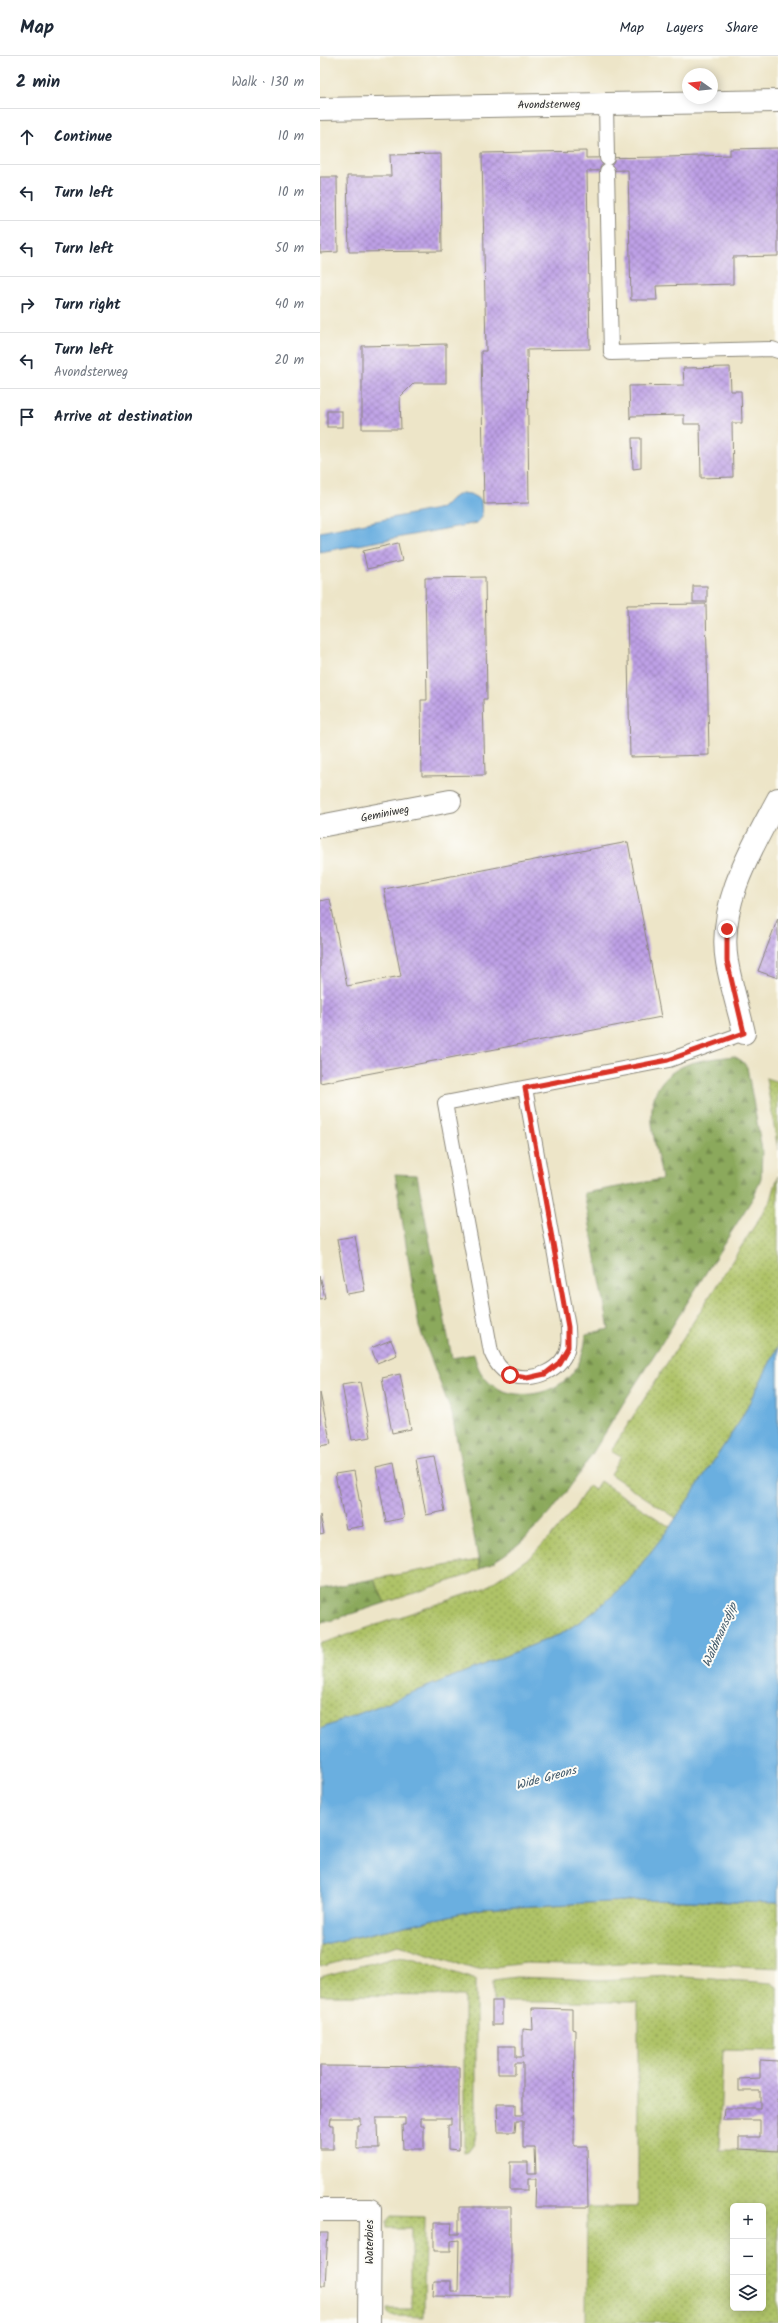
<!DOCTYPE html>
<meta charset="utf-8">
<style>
:root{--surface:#fff;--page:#f6f6f7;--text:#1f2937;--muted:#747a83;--line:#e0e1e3}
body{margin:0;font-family:Kalam,sans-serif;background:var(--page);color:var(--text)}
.controls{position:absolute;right:12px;bottom:12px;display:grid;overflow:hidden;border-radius:6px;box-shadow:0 2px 10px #0003}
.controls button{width:36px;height:36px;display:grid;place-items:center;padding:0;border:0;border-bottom:1px solid var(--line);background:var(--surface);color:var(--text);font:20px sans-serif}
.compass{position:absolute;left:362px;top:12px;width:36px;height:36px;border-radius:50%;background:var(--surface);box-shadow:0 2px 10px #0003;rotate:285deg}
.stop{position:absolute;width:12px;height:12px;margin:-9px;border:3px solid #d93025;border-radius:50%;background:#fff}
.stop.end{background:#d93025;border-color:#fff;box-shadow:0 1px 4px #0008}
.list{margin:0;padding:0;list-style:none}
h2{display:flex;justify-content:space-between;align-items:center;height:52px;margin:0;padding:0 16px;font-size:17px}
h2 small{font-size:13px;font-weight:400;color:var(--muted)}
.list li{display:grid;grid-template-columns:26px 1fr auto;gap:12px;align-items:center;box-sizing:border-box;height:56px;padding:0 16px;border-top:1px solid var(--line)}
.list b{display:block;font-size:15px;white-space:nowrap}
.list p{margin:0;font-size:13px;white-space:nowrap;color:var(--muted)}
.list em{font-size:13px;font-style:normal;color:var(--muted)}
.icon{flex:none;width:22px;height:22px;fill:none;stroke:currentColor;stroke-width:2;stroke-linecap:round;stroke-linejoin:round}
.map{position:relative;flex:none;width:458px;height:2267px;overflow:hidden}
header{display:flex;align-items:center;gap:24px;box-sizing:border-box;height:56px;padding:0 20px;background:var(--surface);border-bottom:1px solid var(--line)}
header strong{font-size:19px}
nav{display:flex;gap:22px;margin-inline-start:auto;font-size:14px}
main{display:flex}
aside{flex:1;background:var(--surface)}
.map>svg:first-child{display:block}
.grass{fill:url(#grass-dots);stroke:#6d7749;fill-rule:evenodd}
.forest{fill:url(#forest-firs);stroke:#5b6a44}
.water{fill:#6aafe0;stroke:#4a6d86}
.building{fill:url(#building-cross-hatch)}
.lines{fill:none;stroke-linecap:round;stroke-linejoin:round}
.lane-casing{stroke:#8c887a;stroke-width:16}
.street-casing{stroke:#8c887a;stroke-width:24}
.lane{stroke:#fff;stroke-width:14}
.street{stroke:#fff;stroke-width:22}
.route{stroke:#d93025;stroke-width:5}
.labels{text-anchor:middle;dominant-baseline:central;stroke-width:4;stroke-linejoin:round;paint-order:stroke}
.street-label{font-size:11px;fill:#2b2b2b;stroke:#fdfcf7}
.water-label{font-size:12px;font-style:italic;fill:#41596a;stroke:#fdfcf7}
</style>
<header>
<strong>Map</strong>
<nav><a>Map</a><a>Layers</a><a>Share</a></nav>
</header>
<main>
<aside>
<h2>2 min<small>Walk · 130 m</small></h2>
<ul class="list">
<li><svg class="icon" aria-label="ahead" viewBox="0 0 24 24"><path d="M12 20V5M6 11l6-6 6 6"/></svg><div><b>Continue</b></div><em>10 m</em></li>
<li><svg class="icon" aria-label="left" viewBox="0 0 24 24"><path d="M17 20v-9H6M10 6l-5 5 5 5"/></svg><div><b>Turn left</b></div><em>10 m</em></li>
<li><svg class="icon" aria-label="left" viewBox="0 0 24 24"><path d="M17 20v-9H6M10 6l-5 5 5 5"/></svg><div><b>Turn left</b></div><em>50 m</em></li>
<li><svg class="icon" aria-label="right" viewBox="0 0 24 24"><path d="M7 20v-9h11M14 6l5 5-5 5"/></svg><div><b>Turn right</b></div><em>40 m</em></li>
<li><svg class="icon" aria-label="left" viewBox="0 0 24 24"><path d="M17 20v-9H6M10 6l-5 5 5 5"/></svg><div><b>Turn left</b><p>Avondsterweg</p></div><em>20 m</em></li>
<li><svg class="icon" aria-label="arrive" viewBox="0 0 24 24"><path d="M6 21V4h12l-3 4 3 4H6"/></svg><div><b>Arrive at destination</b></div></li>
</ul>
</aside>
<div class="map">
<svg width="458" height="2267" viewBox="0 0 458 2267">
<defs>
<pattern id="grass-dots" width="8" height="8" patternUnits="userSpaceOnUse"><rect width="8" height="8" fill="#afc367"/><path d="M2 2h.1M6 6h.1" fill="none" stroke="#8f9f55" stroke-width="1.8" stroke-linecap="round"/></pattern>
<pattern id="forest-firs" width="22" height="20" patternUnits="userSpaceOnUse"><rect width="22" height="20" fill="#8ba95c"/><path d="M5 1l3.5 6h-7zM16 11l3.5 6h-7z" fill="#728a4c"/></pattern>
<pattern id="building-cross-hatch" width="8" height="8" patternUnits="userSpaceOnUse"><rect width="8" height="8" fill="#bea0e6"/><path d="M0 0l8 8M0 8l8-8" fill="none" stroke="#9b83bb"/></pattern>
</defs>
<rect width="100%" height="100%" fill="#fdfcf7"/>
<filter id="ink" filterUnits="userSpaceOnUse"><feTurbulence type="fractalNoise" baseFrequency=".025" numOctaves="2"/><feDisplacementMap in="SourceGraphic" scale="8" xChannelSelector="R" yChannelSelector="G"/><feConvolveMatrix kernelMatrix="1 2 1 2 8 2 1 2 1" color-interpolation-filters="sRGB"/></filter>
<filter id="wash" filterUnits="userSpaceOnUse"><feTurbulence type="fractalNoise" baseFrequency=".012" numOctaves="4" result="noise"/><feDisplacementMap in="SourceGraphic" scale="16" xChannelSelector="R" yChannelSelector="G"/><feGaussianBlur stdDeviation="0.9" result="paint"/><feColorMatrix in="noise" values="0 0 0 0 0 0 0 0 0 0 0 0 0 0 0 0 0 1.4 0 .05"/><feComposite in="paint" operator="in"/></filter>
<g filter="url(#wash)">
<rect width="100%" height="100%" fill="#ede5c8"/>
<g class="grass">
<polygon points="446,1022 458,1026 458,1094"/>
<polygon points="458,1120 458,1291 420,1365 356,1462 290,1418 301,1401 291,1395 451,1144"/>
<polygon points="280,1425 350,1471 306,1528 270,1559 241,1578 0,1673 0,1588 165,1532 210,1501 233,1478 254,1453 269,1429 275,1433"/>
<polygon points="158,1504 160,1513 148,1519 65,1547 54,1523"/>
<polygon points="322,1844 458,1847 458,1912 339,1906 282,1909 206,1907 157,1913 79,1889 0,1911 0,1889 160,1853"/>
<polygon points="74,1901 95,1903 156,1924 156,2077 154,2087 148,2095 144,2096 144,1940 0,1939 0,1921"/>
<path d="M350 1920 452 1927 458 1932V1995L403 1994 399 2094 458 2095V2266L266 2267 267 2151H318V1946H173V1924L197 1921 281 1924ZM413 2150H443V2252H413Z"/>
<polygon points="71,2160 105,2161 104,2261 72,2260 68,2257 67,2253 91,2253 91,2172 67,2172 67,2165"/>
</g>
<g class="forest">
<path d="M414 1000 422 1005 427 1011 442 1094 441 1122 434 1140C393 1205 353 1270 311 1335 270 1399 231 1479 160 1513L132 1358 99 1271 75 1118 97 1119 132 1302 154 1298C155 1303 157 1308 159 1313 176 1348 232 1345 254 1315 262 1304 265 1291 266 1278L289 1273 264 1137 342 1123C335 1079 313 1030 368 1008 382 1003 399 1002 414 1000Z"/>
<polygon points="54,1523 65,1547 0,1568 0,1533"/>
</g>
<g class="water">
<polygon points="142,437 150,438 161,444 162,461 157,467 0,496 0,476 122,452 132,442"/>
<polygon points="458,1291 458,1847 322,1844 160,1853 0,1889 0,1673 241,1578 270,1559 306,1528 350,1471 420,1365"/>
</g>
<g id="blocks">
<g class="building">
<polygon points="458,92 458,200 413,201 413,228 336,230 337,244 311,244 308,114 267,115 270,293 207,294 209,447 164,448 161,295 166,295 162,97 266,95 266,102 348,101 410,99 410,93"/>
<polygon points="121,98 122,195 29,196 27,120 71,120 70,99"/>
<polygon points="0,121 17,121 18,196 0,197"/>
<polygon points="126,288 126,327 94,327 80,341 81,373 42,373 42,290"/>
<polygon points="410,311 411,335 421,335 422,367 412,367 413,421 381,422 380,368 364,368 364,359 311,360 310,363 309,330 364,329 363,312"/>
<rect x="7" y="355" width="15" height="16"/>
<polygon points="312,382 321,382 321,412 313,413"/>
<polygon points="78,487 82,505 47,513 43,495"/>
<polygon points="165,521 167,643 163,643 165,719 102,720 101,644 107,644 105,522"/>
<rect x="373" y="530" width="14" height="16"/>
<polygon points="386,548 389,699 310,701 307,549"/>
<polygon points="308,786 341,961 0,1027 0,845 10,843 27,930 81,920 64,833"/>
<polygon points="458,862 458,922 438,915"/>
<polygon points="35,1180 45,1235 27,1238 17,1183"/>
<polygon points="0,1219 5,1242 0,1243"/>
<polygon points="71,1284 77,1299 57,1307 51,1292"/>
<polygon points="80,1318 91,1373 72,1377 62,1322"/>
<polygon points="40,1326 51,1381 32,1384 22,1329"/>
<polygon points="0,1337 11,1388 0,1390"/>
<polygon points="114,1400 125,1455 106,1459 96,1403"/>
<polygon points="74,1407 84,1462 66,1466 56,1411"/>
<polygon points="34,1415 44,1470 26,1473 15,1418"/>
<polygon points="0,1459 4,1477 0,1478"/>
<rect x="172" y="1945" width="10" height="24"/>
<polygon points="212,1952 252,1953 252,1973 255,1974 254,2090 267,2090 268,2151 215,2151 216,2123 208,2123 208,2134 190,2134 190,2106 208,2106 208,2117 216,2117 215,2092 203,2092 203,2065 196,2065 195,2076 178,2076 177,2048 196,2048 196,2059 203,2059 203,2007 195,2007 195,2018 178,2018 178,1990 196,1990 196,2001 203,2001 203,1973 213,1974"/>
<polygon points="440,2004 458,2005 458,2095 419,2093 419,2081 440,2081 440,2064 403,2064 404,2052 440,2052 440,2035 419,2035 419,2023 440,2022"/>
<polygon points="0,2010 139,2011 139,2094 128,2093 128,2069 131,2069 131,2062 101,2062 101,2070 104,2070 104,2093 83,2093 82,2069 85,2069 85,2062 56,2062 56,2069 58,2069 59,2093 37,2093 37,2069 40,2069 40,2062 11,2062 10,2069 13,2069 13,2093 0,2093"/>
<polygon points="139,2151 191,2151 191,2241 113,2240 114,2225 131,2225 131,2236 138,2236 139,2184 131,2185 131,2195 114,2195 114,2167 132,2167 131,2178 139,2178"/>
<polygon points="0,2177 8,2177 5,2229 0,2229"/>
</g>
</g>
</g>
<g filter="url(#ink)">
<use href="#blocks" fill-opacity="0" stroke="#8c887a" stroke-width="1"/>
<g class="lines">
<defs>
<g id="lane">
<polyline points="286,48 287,102"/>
<polyline points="287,115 291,297 452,293 458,295"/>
<path d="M205 1032 248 1271C248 1277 249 1284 248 1289 245 1314 212 1327 191 1319 181 1315 175 1306 171 1296L125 1047 349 1004 424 977"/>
</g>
<g id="street">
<polyline points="0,53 458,45"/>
<polyline points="0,770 130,745"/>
<path d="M424 977C419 954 411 930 407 906 397 848 432 792 458 743"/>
<polyline points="0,2154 50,2154 49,2267"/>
</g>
</defs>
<use href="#lane" class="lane-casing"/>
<use href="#street" class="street-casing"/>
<use href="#lane" class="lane"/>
<use href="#street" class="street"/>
</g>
</g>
<g class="lines" filter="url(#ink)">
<polyline class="route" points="190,1319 207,1322 225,1318 239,1307 248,1291 248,1271 205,1032 348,1004 424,977 407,905 407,873"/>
</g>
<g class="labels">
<g class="street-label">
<text transform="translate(229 49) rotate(-1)">Avondsterweg</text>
<text transform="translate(65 758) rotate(-11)">Geminiweg</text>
<text transform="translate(50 2186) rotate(-90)">Waterbies</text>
</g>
<g class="water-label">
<text transform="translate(400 1579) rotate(-66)">Wâldmansdjip</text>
<text transform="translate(226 1722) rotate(-15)">Wide Greons</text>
</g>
</g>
</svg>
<div class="controls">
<button>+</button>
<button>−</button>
<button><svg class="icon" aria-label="layers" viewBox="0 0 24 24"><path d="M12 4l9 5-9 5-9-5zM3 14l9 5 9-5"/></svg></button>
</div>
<svg class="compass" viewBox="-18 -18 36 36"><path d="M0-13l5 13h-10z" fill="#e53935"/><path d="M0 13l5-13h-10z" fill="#747a83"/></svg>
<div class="stop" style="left:190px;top:1319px"></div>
<div class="stop end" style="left:407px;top:873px"></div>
</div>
</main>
